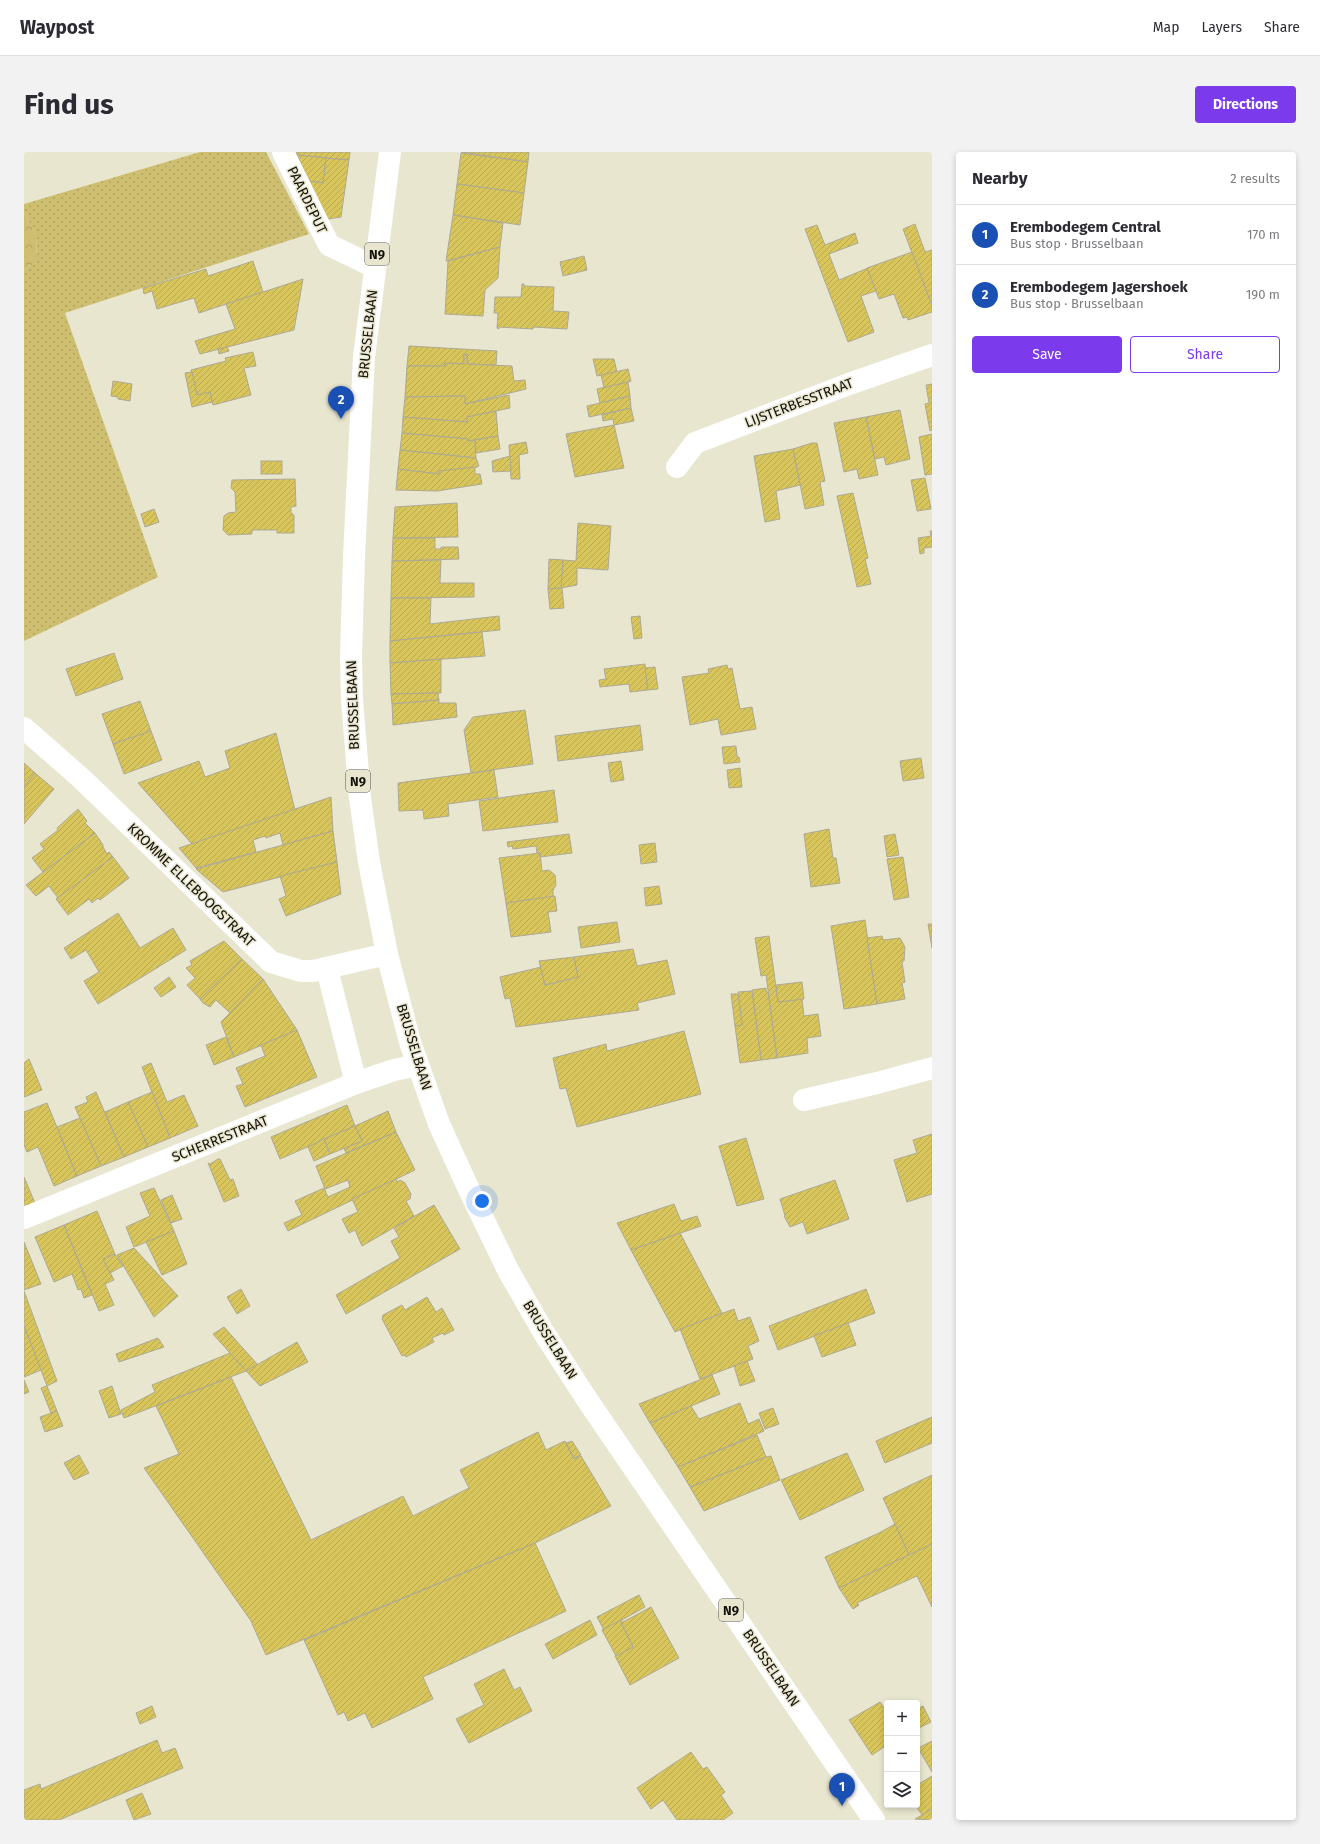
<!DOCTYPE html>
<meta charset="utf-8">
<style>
:root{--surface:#fff;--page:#f2f2f3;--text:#2b2b33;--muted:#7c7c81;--line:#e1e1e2;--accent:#7c3aed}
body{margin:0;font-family:"Fira Sans",sans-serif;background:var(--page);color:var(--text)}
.controls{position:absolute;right:12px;bottom:12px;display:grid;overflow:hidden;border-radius:4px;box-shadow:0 2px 6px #0003}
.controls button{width:36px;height:36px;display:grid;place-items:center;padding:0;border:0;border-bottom:1px solid var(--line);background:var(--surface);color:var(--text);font:20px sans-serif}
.you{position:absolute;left:458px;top:1049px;width:14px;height:14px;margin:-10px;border:3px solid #fff;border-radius:50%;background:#1a73e8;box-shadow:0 0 0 6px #1a73e833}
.badge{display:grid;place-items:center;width:26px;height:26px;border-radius:50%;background:var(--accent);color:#fff;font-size:13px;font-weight:700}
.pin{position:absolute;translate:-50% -33px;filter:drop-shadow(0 1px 2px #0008)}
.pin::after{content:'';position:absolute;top:21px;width:14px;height:12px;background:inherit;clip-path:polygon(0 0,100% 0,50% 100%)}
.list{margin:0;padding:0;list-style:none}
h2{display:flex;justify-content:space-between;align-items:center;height:52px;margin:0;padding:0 16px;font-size:17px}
h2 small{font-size:13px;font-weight:400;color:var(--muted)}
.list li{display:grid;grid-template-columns:26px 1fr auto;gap:12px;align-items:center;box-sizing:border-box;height:60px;padding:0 16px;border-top:1px solid var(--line)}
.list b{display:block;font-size:15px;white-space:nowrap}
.list p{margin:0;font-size:13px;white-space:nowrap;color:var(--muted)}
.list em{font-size:13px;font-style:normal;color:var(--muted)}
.actions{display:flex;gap:8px;padding:12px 16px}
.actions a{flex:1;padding:9px 0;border:1px solid var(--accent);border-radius:4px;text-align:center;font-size:14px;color:var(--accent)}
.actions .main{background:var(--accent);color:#fff}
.icon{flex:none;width:22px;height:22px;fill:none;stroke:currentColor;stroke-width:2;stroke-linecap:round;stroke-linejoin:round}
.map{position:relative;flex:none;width:908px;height:1668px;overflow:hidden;border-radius:4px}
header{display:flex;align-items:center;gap:24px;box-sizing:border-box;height:56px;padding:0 20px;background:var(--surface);border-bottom:1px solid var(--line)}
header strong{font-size:19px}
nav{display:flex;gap:22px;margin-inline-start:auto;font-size:14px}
.intro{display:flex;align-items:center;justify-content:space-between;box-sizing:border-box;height:96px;padding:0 24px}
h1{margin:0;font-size:28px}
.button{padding:10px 18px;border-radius:4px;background:var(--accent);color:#fff;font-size:14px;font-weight:700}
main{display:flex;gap:24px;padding:0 24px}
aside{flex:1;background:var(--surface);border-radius:4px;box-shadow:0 2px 6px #0003}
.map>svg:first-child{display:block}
.grass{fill:url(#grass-dots)}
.forest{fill:url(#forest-crowns)}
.building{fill:url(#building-hatch);stroke:#ada994}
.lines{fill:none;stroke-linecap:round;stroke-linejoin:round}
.street{stroke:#fff;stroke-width:22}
.primary{stroke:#fff;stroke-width:22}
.labels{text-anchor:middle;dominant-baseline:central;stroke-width:3;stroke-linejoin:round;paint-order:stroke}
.shield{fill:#e9e6d0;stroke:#545246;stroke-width:1}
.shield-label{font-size:13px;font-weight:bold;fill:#14120b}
.street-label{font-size:14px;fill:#14120b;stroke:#e9e6d0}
</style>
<header>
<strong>Waypost</strong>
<nav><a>Map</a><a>Layers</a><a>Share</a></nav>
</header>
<div class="intro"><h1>Find us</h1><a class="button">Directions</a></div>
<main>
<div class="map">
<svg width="908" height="1668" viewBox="0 0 908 1668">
<defs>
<pattern id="grass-dots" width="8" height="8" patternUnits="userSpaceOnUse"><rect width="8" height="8" fill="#cebf70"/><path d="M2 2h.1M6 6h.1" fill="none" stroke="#b0a360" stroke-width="1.8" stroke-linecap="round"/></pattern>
<pattern id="forest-crowns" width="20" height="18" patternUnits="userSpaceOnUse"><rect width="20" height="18" fill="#cebf70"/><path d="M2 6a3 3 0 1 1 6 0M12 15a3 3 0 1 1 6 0" fill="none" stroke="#b0a360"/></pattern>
<pattern id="building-hatch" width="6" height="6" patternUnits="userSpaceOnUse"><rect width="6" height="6" fill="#d8c55b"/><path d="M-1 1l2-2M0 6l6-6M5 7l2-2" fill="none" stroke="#b8a84e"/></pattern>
</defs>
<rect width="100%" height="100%" fill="#e9e6d0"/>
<polygon class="grass" points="176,0 242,0 285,82 41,161 134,425 0,489 0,118 13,110 12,83 0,60 0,52"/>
<polygon class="forest" points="0,60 12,83 13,110 0,118"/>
<g class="building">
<polygon points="272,0 326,0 325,8 273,3"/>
<polygon points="437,0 505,0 504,10"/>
<polygon points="437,1 504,10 500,41 433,32"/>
<polygon points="273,3 302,6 299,31 285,29"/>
<polygon points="302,6 325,8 317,65 304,67 285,29 299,31"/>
<polygon points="433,32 500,41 496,73 429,63"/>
<polygon points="429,63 479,71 476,95 422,109"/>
<polygon points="891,72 901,100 908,98 908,154 879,77"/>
<polygon points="793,73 801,93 831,81 834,91 805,102 815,128 844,116 852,139 837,144 850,180 824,190 781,77"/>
<polygon points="476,95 474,126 461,138 459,164 421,162 424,109"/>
<polygon points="888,100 908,154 908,160 884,168 883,165 879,166 870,142 855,147 843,116"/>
<polygon points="560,104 563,118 539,124 536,110"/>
<polygon points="229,109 239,140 175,161 170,146 133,157 128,139 120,142 119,136 182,117 184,124"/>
<polygon points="279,127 270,178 176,202 171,189 211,177 202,152"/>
<polygon points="498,132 500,132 500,134 530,135 529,159 545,160 543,177 509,175 509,177 475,175 475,177 473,176 474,161 470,161 471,145 497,145"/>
<polygon points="385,194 473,199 472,213 443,212 443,202 440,203 440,212 421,211 421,214 383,214"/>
<polygon points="203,195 205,199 195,202 194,197"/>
<polygon points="229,200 232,214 220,216 227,243 189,253 186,240 173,243 167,218 202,209 201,206"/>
<polygon points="443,202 443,212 488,214 490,229 501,228 502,237 441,252 441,244 381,245 383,214 421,214 421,211 440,212 440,203"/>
<polygon points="569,207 590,207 593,220 573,224"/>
<polygon points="604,217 607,229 580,236 577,223"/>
<polygon points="168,220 173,243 186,240 188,250 168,255 161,221"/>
<polygon points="89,229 108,232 106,249 94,247 94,245 87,244"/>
<polygon points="604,230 606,244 576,251 573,237"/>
<polygon points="908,232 908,278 906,279 901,252 905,251 902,233"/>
<polygon points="485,243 486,256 443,265 443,270 379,265 381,245 441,244 441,252"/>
<polygon points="606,244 607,256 565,265 563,254"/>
<polygon points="607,256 610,269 590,273 589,267 579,269 578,263"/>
<polygon points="876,258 886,307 862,313 860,305 851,307 842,265"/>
<polygon points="472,259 474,284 444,289 444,287 378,281 379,265 443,270 443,265"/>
<polygon points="842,265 854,323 835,327 833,317 820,320 810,271"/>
<polygon points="590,273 600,316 551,325 542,282"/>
<polygon points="378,281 444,287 444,289 451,288 452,306 376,298"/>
<polygon points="908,282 908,322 901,323 895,285"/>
<polygon points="474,284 476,297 452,301 451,288"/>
<polygon points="502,290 504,301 495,303 496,327 487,327 485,293"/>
<polygon points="788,291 793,291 801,329 796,330 800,353 781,357 769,297"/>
<polygon points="769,297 776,333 752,339 756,367 741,370 730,304"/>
<polygon points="376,298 452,306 455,314 448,317 415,319 415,322 374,317"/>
<polygon points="486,304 487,319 469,320 468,309"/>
<rect x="237" y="309" width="21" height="13"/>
<polygon points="451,315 451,322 456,322 458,332 413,339 372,338 374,317 415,322 415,319"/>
<polygon points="901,326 907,357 893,359 887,328"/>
<polygon points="271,327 272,354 267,355 267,361 270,363 270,381 253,381 253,378 228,378 228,382 204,383 199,378 200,364 204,361 212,360 211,340 207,336 208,328"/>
<polygon points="829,341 844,406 841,407 847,432 833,435 813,344"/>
<polygon points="433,351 434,385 369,386 371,355"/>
<polygon points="130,357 135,370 121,375 117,362"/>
<polygon points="554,371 587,374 584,418 553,416 553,433 537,436 539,408 552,409"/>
<polygon points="906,379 908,379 908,395 900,396 900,401 896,402 894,386 907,384"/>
<polygon points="369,386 411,386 411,397 417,397 417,395 434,395 435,407 368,409"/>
<polygon points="525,407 539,408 537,436 524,437"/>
<polygon points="417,408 416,431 450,431 450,445 367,446 368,409"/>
<polygon points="536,436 538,436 540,456 526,457 524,437"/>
<polygon points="367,446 407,446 406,472 475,464 476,478 366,489"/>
<polygon points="616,464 618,486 610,487 607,465"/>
<polygon points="458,480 461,504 366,511 366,489"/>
<polygon points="90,501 99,527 52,544 42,517"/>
<polygon points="417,507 417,541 367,542 366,511"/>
<polygon points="621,512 624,538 606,540 605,532 576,535 575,528 582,527 580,517"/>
<polygon points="703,513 704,517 708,516 716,557 728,555 732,577 697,583 694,567 666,573 658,525 685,521 684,517"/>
<polygon points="631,515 634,537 624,538 621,516"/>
<polygon points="414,541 415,548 368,552 367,542"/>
<polygon points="415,548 415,551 432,551 433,565 369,573 368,552"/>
<polygon points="116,549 127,579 89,592 78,562"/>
<polygon points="501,558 509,612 447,621 440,578 449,565"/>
<polygon points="616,573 619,598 534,609 531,584"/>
<polygon points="127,579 138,608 100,622 89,592"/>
<polygon points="252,581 271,658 168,692 114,631 175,609 181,625 206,616 201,599"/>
<polygon points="712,594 713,605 715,605 716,610 700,612 698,595"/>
<polygon points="897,606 900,626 879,629 876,609"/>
<polygon points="597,609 600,628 587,630 584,611"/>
<polygon points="0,611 11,621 0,635"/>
<polygon points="716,616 718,635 705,636 703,618"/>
<polygon points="470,618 474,645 424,652 425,664 400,667 399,658 375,659 374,631"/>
<polygon points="11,621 30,637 0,672 0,635"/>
<polygon points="530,638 534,670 459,679 455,649"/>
<polygon points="307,645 309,679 259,693 256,681 242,686 241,684 229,688 232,700 172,716 155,696"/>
<polygon points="54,657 63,669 61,671 71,681 19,720 8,706 20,697 16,692 34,678 33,676"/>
<polygon points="805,677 809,706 812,706 816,731 787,735 780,682"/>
<polygon points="309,679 313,710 199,740 172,717"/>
<polygon points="71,681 79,693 79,695 83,702 85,700 89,705 34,746 25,734 12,744 2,733"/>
<polygon points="545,682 548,701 516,705 516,701 513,701 512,694 489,697 488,694 484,695 483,690"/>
<polygon points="871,682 875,703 863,705 860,684"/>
<polygon points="631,691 633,710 617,712 615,693"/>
<polygon points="516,701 518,719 525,718 531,723 532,733 529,738 529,745 482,751 475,706"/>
<polygon points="89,705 105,726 76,748 74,746 68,751 65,747 44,763 32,747"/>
<polygon points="879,705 885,745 870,748 863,707"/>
<polygon points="313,710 317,742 262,764 255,747 262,744 256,724"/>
<polygon points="635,734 638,752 622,754 620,736"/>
<polygon points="531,744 533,759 524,760 527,780 487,785 482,751"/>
<polygon points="94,761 116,796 149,776 162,798 74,852 60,829 75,820 62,798 47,807 40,796"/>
<polygon points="841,768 853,852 820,857 807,774"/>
<polygon points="593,770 596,790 557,796 554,775"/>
<polygon points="904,772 908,772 908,796"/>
<polygon points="745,784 754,850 778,847 780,864 794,862 797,884 783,886 784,901 753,906 742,823 737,824 731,786"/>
<polygon points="858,784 859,788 876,786 881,795 880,809 878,810 881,830 878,831 881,847 853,852 843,786"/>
<polygon points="200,789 218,807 176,847 163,833 171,826 162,816 168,813 166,809"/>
<polygon points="609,797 613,814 643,808 651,842 613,851 615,858 492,875 486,846 481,847 476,825 517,815 521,833 554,825 550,805"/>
<polygon points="550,805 554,825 521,833 515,809"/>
<polygon points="218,807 239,827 206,861 192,848 186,855 179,851 176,847"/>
<polygon points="145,825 152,835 137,845 130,836"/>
<polygon points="239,827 273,878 210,905 197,870"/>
<polygon points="778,830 780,847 754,850 752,833"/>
<polygon points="742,836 742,840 744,840 753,906 737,908 728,838"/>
<polygon points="728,839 737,908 716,911 711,874 718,873 714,840"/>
<polygon points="707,842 714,842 718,873 711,874"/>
<polygon points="273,878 293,925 221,955 212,934 219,932 212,916 241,904 237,893"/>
<polygon points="660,879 677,942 553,975 542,936 536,937 529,906 582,892 583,899"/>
<polygon points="202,885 210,905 190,913 182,893"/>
<polygon points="5,907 18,938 0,945 0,911"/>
<polygon points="127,911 143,950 160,943 174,974 146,986 118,915"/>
<polygon points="72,940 100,1005 77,1014 51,955 64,950 62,945"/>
<polygon points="128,940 146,986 124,995 104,950"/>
<polygon points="104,950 124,995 100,1005 81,960"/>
<polygon points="23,951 53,1024 30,1034 14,995 3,1000 0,993 0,960"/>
<polygon points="323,953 331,974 256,1007 247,985"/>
<polygon points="364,959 372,980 322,1001 320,996 338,989 331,974"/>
<polygon points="56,966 77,1014 53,1024 33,975"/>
<polygon points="331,974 338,989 306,1002 300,987"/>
<polygon points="372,980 391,1018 264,1079 260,1071 278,1063 271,1049 300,1036 304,1045 326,1035 324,1028 301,1037 292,1014"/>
<polygon points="908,982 908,1042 883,1050 870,1008 893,1001 889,988"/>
<polygon points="722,986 740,1047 713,1054 695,994"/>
<polygon points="300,987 306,1002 290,1009 284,995"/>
<polygon points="194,1007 196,1007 206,1028 209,1027 215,1044 200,1050 184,1011 186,1012"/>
<polygon points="0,1025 11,1051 0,1055"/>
<polygon points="372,1027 373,1030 376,1028 381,1031 387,1042 386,1047 382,1049 390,1064 338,1094 331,1078 325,1081 318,1067 334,1060 328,1047"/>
<polygon points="811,1028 825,1067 783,1082 779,1070 766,1075 760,1064 761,1064 756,1047"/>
<polygon points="130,1036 150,1079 110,1095 102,1075 126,1064 116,1041"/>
<polygon points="148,1043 158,1067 147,1071 137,1048"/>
<polygon points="650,1052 657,1069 673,1064 677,1074 607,1098 593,1071"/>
<polygon points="410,1053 436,1097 322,1162 312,1143 376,1106 367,1089 375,1085 370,1076"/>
<polygon points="73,1059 91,1102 79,1107 90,1128 81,1132 90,1153 75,1159 40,1073"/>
<polygon points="40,1073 68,1143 60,1146 57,1137 54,1138 48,1122 30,1130 11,1085"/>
<polygon points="150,1079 163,1112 138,1123 122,1090"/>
<polygon points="656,1081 698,1161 651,1180 607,1098"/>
<polygon points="0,1090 17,1132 0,1138"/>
<polygon points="110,1096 154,1144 130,1165 93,1103"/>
<polygon points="91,1102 99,1114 86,1121 79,1107"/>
<polygon points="217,1137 226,1154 213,1162 203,1145"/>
<polygon points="842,1137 851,1161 754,1198 745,1174"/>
<polygon points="0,1139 33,1229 23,1234 0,1174"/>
<polygon points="403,1145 412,1160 418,1156 430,1178 420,1183 419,1181 408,1186 410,1190 382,1205 380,1203 378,1204 358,1167 359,1163 378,1153 381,1158"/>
<polygon points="710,1157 714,1169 726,1165 735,1189 724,1194 729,1207 676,1227 656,1177"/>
<polygon points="824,1171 832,1193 798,1205 790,1184"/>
<polygon points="0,1174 17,1218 0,1225"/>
<polygon points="200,1175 234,1213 222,1219 189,1182"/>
<polygon points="134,1186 140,1195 95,1210 92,1202"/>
<polygon points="273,1190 284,1210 236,1234 222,1219"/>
<polygon points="206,1201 222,1219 100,1266 97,1258 131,1240 128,1233"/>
<polygon points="723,1209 731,1229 716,1234 710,1214"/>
<polygon points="688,1223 696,1242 626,1271 615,1252"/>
<polygon points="207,1225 287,1388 379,1344 389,1364 445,1336 436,1318 514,1280 522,1298 541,1289 550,1307 557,1304 587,1354 511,1391 242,1503 227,1469 120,1316 155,1302 132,1254"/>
<polygon points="0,1228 5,1240 0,1242"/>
<polygon points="23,1234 33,1259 27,1261 17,1236"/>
<polygon points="88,1234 97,1262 85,1266 75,1239"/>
<polygon points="716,1251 724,1272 735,1267 740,1279 654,1315 626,1271 667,1254 675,1267"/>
<polygon points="749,1256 755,1272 741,1277 735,1261"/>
<polygon points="33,1259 39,1274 21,1280 16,1265"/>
<polygon points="908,1265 908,1291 861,1311 852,1289"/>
<polygon points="733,1283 742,1305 666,1335 654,1315"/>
<polygon points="548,1289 557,1303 550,1306 542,1291"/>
<polygon points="823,1301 840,1338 776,1368 757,1328"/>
<polygon points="55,1303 65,1321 50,1328 40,1311"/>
<polygon points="747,1304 756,1328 680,1359 666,1335 742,1305"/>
<polygon points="908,1323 908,1392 885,1403 859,1346"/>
<polygon points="871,1372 885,1403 815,1436 801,1405 855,1381"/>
<polygon points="511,1391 542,1459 399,1525 409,1547 348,1576 341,1561 324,1569 320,1560 314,1563 280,1488"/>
<polygon points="908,1392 908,1455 893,1424 833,1451 835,1453 829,1457 815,1436"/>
<polygon points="615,1443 621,1455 580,1478 573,1465"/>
<polygon points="627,1455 655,1506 606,1533 591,1504 609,1495 597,1471"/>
<polygon points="566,1468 573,1483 529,1507 521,1492"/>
<polygon points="597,1468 598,1470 597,1471 609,1495 592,1504 578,1478"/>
<polygon points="480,1517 490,1538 496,1535 508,1559 445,1591 432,1567 460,1553 450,1532"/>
<polygon points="856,1550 863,1560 863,1593 848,1603 825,1568"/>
<polygon points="128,1554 132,1565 116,1572 112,1561"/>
<polygon points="899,1554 907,1570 893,1577 893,1557"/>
<polygon points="133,1588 138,1601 151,1596 159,1616 35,1668 0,1668 0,1638 16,1632 17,1637"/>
<polygon points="908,1589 908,1620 894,1596"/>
<polygon points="667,1600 679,1617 683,1615 701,1640 697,1643 709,1661 699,1668 653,1668 639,1648 627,1657 613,1636"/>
<polygon points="908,1624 908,1657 898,1663 891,1653 893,1653 893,1633"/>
<polygon points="118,1641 127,1662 110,1668 102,1648"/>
<polygon points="908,1657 908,1668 891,1667 898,1663"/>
</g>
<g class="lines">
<g class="street">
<polyline points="259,0 305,93 351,115"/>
<polyline points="653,315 671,291 825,232 908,203"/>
<polyline points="0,576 58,627 247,810 277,819 289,819 363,802"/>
<polyline points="303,817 332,931"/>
<polyline points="780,948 853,931 908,916"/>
<polyline points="0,1066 332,931 370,918 394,913"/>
</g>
<polyline class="primary" points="366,0 340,205 330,404 327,505 328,548 336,646 345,710 363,802 386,890 415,972 447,1042 485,1120 520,1181 564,1249 850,1668"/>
</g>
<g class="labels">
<g class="shield">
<rect x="341" y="91" width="24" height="22" rx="3"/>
<rect x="322" y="618" width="24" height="22" rx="3"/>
<rect x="695" y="1447" width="24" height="22" rx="3"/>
</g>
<g class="shield-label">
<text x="353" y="102">N9</text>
<text x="334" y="629">N9</text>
<text x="707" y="1458">N9</text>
</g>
<g class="street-label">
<text transform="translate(283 48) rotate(64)">PAARDEPUT</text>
<text transform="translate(344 182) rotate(-84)">BRUSSELBAAN</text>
<text transform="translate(775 251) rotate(-21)">LIJSTERBESSTRAAT</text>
<text transform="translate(329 553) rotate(-92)">BRUSSELBAAN</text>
<text transform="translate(167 733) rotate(44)">KROMME ELLEBOOGSTRAAT</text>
<text transform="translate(390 895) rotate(73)">BRUSSELBAAN</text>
<text transform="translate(196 987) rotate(-22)">SCHERRESTRAAT</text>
<text transform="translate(526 1188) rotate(58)">BRUSSELBAAN</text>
<text transform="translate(747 1516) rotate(56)">BRUSSELBAAN</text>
</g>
</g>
</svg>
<div class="controls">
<button>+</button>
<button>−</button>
<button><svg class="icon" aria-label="layers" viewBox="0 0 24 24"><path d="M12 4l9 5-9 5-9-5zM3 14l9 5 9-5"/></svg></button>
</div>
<div class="you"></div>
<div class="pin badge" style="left:818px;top:1654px;background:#1a4fb4">1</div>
<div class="pin badge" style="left:317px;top:267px;background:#1a4fb4">2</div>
</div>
<aside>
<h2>Nearby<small>2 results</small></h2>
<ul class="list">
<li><span class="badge" style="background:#1a4fb4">1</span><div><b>Erembodegem Central</b><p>Bus stop · Brusselbaan</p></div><em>170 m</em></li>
<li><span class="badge" style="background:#1a4fb4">2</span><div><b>Erembodegem Jagershoek</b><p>Bus stop · Brusselbaan</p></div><em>190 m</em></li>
</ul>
<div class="actions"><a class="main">Save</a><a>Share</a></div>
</aside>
</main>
